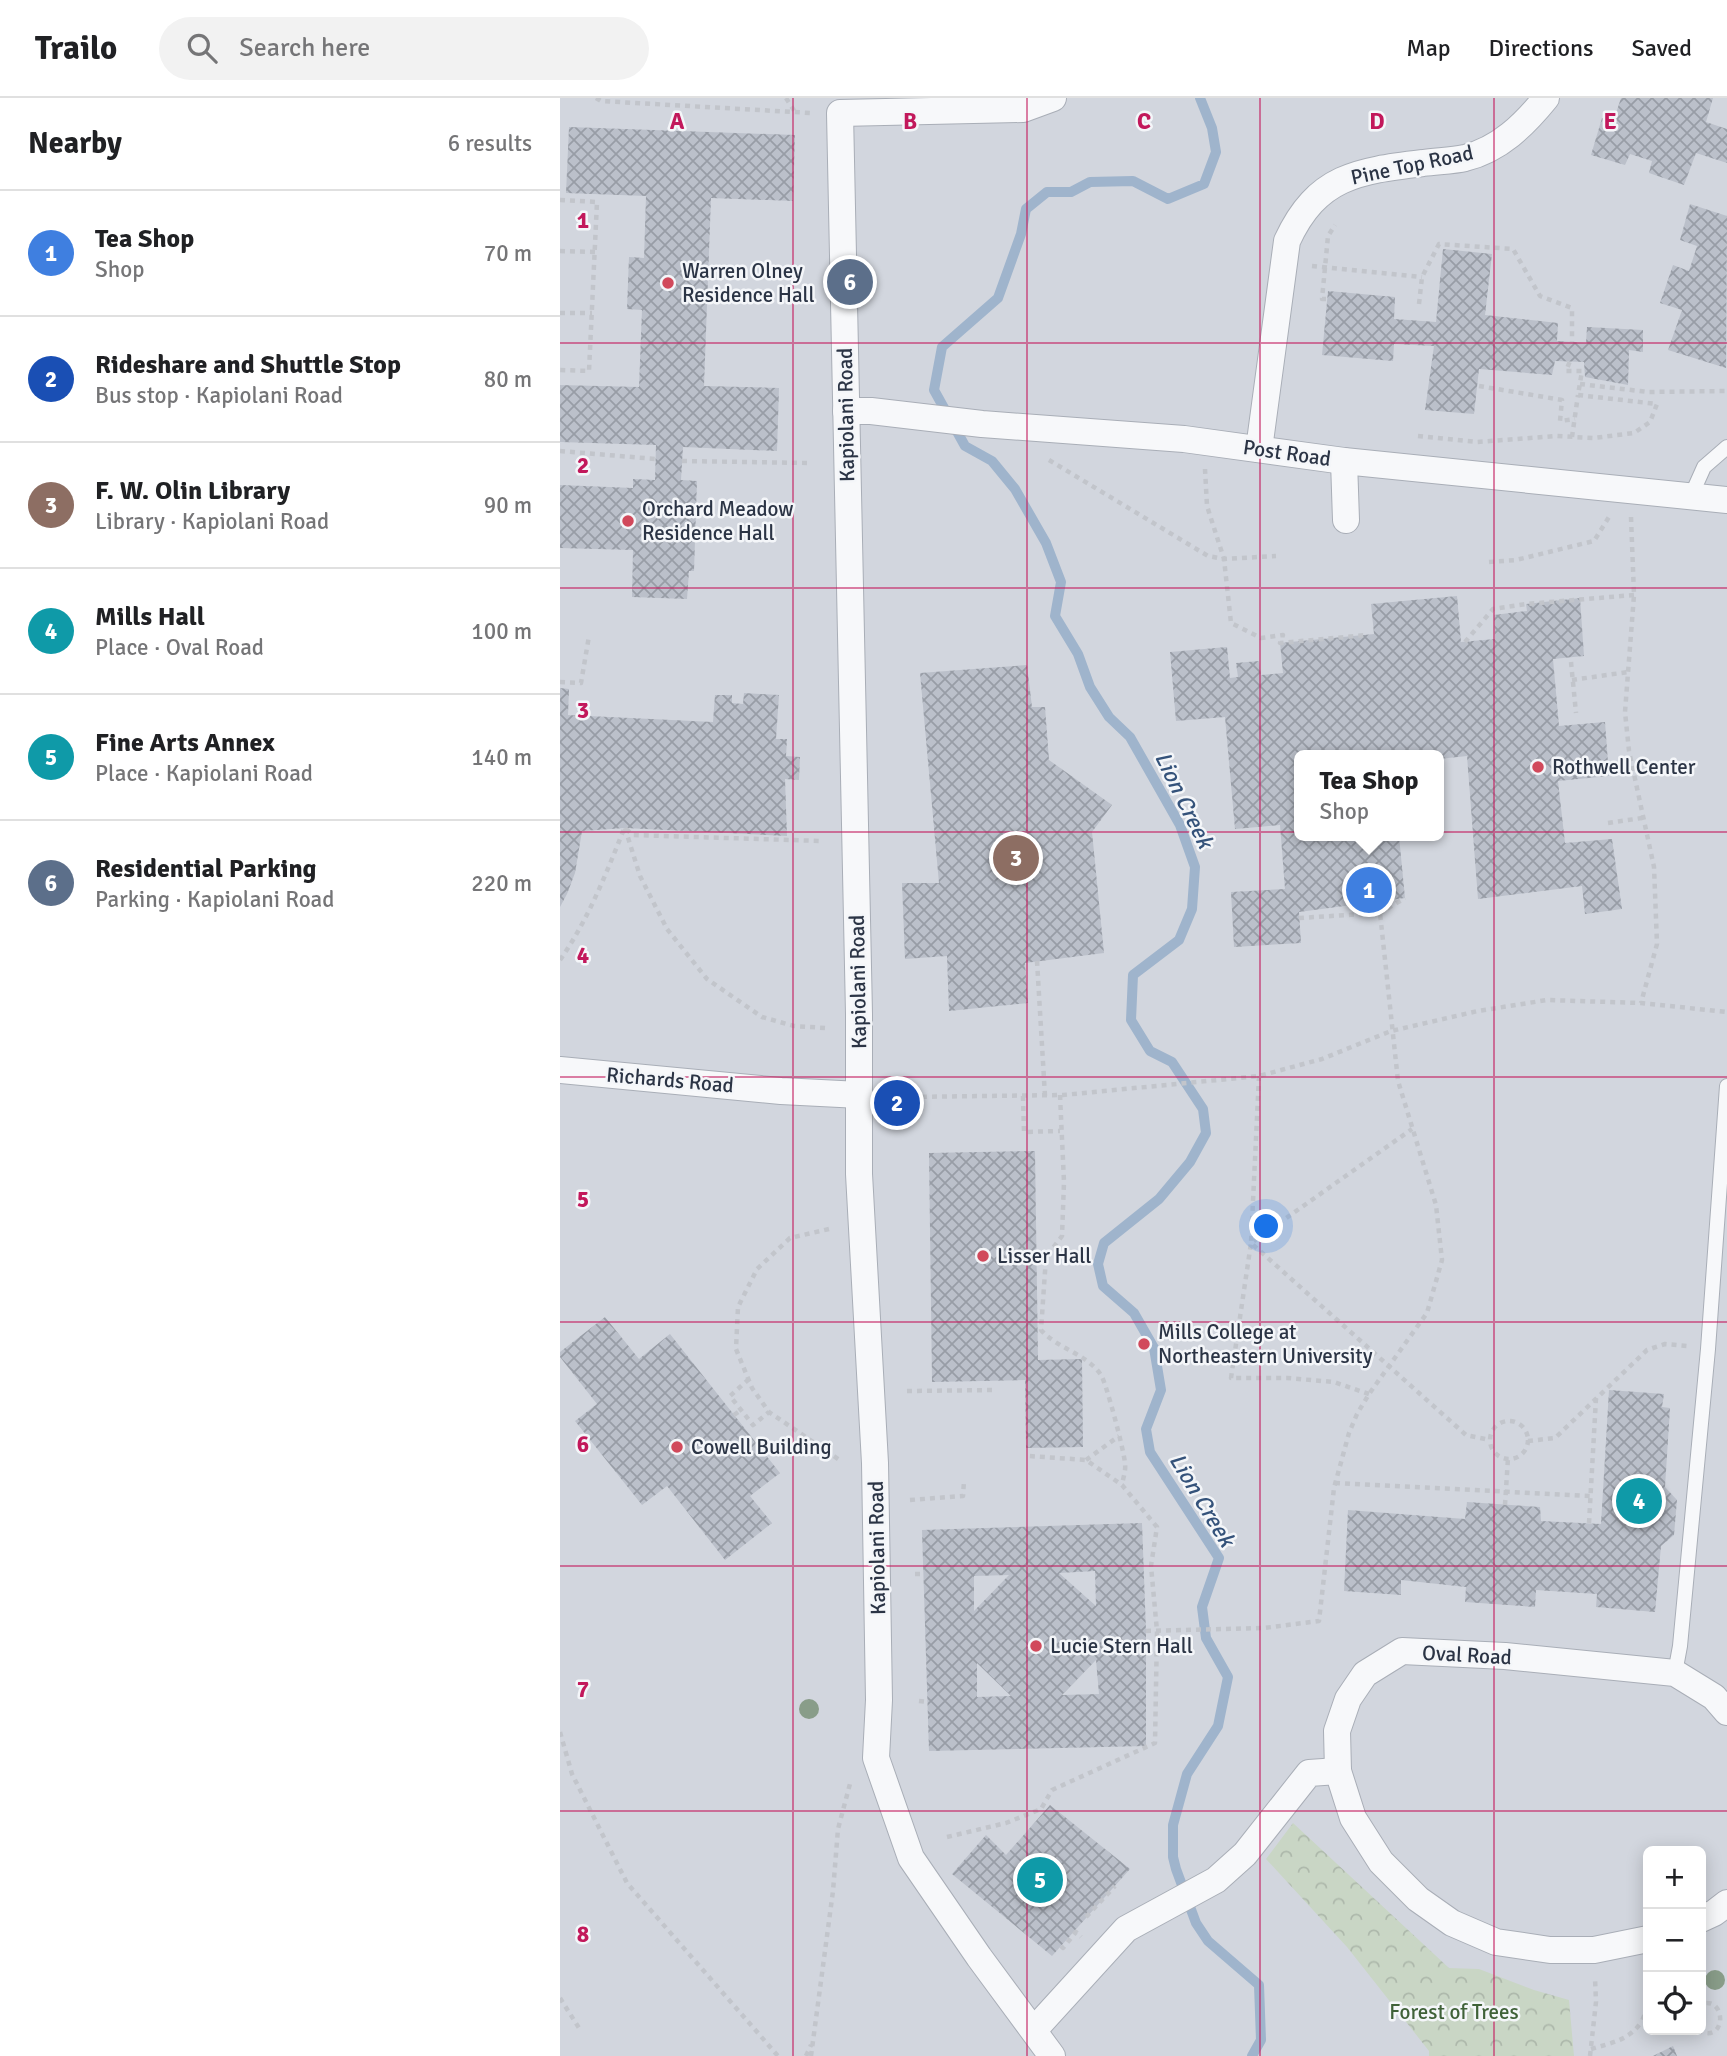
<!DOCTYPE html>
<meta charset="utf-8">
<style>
:root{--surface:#fff;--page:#f2f2f2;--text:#202124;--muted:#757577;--line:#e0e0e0;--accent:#2563eb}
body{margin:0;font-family:Signika,sans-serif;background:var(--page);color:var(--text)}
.controls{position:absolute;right:21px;bottom:21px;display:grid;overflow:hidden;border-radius:10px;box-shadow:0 4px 18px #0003}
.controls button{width:63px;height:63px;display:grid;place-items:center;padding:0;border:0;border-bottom:2px solid var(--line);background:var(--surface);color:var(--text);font:35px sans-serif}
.you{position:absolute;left:707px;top:1129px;width:24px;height:24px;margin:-18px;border:5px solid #fff;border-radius:50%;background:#1a73e8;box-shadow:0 0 0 10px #1a73e833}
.badge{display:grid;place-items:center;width:46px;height:46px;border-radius:50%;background:var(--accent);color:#fff;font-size:23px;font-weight:700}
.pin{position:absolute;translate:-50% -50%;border:4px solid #fff;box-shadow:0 2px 7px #0006}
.popup{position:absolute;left:734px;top:652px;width:150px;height:91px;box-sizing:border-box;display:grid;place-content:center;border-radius:10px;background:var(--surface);filter:drop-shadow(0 2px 5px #0005);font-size:23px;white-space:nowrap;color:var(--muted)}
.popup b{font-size:26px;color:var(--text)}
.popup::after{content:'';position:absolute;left:50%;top:100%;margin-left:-14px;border:14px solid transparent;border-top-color:var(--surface)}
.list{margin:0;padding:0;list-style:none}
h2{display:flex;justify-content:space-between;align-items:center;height:91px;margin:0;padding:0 28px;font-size:30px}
h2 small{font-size:23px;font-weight:400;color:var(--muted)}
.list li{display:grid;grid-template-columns:46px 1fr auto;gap:21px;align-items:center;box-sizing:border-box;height:126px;padding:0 28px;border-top:2px solid var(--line)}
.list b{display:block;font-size:26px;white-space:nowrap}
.list p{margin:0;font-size:23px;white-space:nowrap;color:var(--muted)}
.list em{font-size:23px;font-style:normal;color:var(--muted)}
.icon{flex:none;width:38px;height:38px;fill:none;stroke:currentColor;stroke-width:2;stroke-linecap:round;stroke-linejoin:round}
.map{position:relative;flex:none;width:1167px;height:1958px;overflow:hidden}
header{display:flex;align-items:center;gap:42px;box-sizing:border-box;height:98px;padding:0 35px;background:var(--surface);border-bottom:2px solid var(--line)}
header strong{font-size:33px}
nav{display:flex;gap:38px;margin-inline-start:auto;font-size:24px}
.search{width:490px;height:63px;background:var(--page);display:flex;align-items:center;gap:18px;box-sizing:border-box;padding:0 24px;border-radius:38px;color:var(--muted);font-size:26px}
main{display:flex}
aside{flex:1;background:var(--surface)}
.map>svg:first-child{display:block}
.built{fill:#d2d6de;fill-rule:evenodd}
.forest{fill:url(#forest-crowns)}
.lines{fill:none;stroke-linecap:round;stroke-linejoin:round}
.stream{stroke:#9fb4cc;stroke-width:10}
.building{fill:url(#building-cross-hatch);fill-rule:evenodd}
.service-casing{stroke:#a9aeb7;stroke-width:16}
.minor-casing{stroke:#a9aeb7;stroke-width:28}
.path{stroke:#c2c5cb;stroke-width:4.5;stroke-dasharray:5 5;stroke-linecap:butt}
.service{stroke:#f7f8fa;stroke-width:14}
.minor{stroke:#f7f8fa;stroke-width:26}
.tree{fill:#899d89}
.grid{fill:none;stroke:#c2185b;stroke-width:2;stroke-opacity:0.55}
.poi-dot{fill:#d1495b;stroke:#f4f6f9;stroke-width:2.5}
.labels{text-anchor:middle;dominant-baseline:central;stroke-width:5;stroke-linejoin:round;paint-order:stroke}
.street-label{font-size:21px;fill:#2b3445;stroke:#f4f6f9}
.poi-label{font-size:21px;fill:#2b3445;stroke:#f4f6f9;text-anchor:start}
.park-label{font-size:21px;fill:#3f6138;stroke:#f4f6f9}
.water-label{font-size:23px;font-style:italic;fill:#34527a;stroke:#f4f6f9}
.grid-label{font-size:23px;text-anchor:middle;font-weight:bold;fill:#c2185b;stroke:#f4f6f9;stroke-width:5;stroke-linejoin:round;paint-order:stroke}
</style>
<header>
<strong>Trailo</strong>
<div class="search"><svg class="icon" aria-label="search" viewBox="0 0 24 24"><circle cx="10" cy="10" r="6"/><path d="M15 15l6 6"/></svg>Search here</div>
<nav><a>Map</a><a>Directions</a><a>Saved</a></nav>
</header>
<main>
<aside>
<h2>Nearby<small>6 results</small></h2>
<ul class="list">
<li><span class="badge" style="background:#3f7fe0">1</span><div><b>Tea Shop</b><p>Shop</p></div><em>70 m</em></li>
<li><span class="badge" style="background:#1a4fb4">2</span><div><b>Rideshare and Shuttle Stop</b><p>Bus stop · Kapiolani Road</p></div><em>80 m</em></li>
<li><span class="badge" style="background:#8d6e63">3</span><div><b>F. W. Olin Library</b><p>Library · Kapiolani Road</p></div><em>90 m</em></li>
<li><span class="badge" style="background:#0f9aa8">4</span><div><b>Mills Hall</b><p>Place · Oval Road</p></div><em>100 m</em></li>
<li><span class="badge" style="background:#0f9aa8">5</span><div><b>Fine Arts Annex</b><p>Place · Kapiolani Road</p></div><em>140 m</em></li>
<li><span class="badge" style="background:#5c6f8a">6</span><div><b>Residential Parking</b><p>Parking · Kapiolani Road</p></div><em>220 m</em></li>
</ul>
</aside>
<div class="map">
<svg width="1167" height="1958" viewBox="0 0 1167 1958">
<defs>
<pattern id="forest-crowns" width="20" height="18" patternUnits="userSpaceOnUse" patternTransform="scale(1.75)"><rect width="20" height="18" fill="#c9d6c5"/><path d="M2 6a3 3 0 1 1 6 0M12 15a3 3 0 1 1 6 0" fill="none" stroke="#adb8ab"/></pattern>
<pattern id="building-cross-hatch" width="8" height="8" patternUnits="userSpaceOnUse" patternTransform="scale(1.75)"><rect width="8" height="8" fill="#bbc0ca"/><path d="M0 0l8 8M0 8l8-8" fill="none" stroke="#989da6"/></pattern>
</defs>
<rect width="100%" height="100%" fill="#e4e7ec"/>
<path class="built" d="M0 0H1167V1958H0ZM739 657H879V738H739ZM1088 1753H1141V1932H1088Z"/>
<polygon class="forest" points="733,1725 889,1870 919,1871 974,1892 1009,1902 1014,1958 869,1958 869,1953 787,1849 706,1761"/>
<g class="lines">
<polyline class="stream" points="640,0 652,30 656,54 644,86 608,101 573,83 530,84 511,94 487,94 466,111 461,136 438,200 382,249 374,292 405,348 432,363 455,391 486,445 501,484 495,518 518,556 530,589 549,619 570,639 620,727 635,769 632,811 619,842 573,877 571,922 590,953 612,964 643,1011 646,1035 630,1064 599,1101 544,1145 538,1166 543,1188 574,1215 594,1250 601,1292 586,1331 590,1354 659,1460 642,1509 646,1540 668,1579 658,1628 627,1676 613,1727 613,1759 616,1771 636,1825 648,1843 699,1887 701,1942 692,1958"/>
</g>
<g class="building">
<polygon points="1061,0 1153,0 1146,24 1167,31 1167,65 1136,55 1124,87 1089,75 1092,63 1070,56 1065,67 1031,57 1042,20 1053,24"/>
<polygon points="9,29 235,37 233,103 151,100 144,288 219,290 217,353 123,349 121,382 137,383 134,473 129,473 127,501 72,499 73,452 0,450 0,387 73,390 73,381 95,382 96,347 0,344 0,287 79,289 82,212 67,211 69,159 84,160 86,98 6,95"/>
<polygon points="1130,106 1167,118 1166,270 1108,252 1122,212 1100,205 1113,167 1129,173 1137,148 1120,142"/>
<polygon points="883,151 932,156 925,217 998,225 997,243 1012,244 1026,245 1027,229 1083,232 1083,254 1069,252 1068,287 1025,279 1024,264 995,263 992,277 919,271 914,316 865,312 874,248 834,246 833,263 762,257 768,193 835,199 834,221 876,224"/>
<polygon points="897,498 901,544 935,541 934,517 967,513 966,506 1020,500 1024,558 993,561 999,628 1045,624 1049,678 998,683 1005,745 1052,741 1062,811 1025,816 1022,788 918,801 907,658 879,661 879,657 739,657 739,738 839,738 845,800 739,814 741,845 674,849 671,794 725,791 720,727 675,731 665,619 616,623 610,554 667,549 670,580 678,579 676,565 699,563 701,577 723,575 720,545 814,536 811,506"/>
<polygon points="467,567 472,609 485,609 489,662 552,707 532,734 544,855 465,865 468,905 389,913 387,858 345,861 342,785 379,785 360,575"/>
<polygon points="0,590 9,591 8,617 153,624 155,597 172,597 172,605 183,606 184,595 219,597 216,641 227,641 226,658 240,659 239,682 225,681 227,738 65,730 22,733 15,775 7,796 0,809"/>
<polygon points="475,1053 478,1262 522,1261 523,1349 466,1350 465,1282 372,1284 369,1055"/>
<polygon points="45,1219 79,1261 110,1236 220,1375 190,1398 212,1425 165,1462 107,1388 82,1407 15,1323 37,1306 0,1259 0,1254"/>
<polygon points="1049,1292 1104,1296 1102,1309 1110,1310 1105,1389 1117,1402 1114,1437 1101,1448 1095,1514 1036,1509 1037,1496 976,1492 975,1509 905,1504 906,1489 841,1482 841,1497 784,1493 788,1412 905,1421 907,1404 980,1409 981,1423 1041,1426"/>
<path d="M582 1425 586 1533V1648L369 1653 362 1432ZM535 1473 536 1508 499 1475ZM449 1477 414 1513V1478ZM536 1562 539 1596 502 1597ZM417 1565 451 1598 417 1599Z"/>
<polygon points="490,1707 570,1771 492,1858 392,1776 426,1737 446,1757"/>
<polygon points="1113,1948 1117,1958 1093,1958"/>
</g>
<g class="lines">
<defs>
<g id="service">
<polyline points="1131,398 1144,369 1167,349"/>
<polyline points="1115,1575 1120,1548 1148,1251 1167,988"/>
</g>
<g id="minor">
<polyline points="286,313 311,313 422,326 624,341 784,363 1167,402"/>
<path d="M699 351 727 143C757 78 797 73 863 65 876 63 892 63 905 60 940 51 964 27 986 0"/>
<polyline points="784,363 786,422"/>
<polyline points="0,972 221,993 300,997"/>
<polyline points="1141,1821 1154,1815 1167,1805"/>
<polyline points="1088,1841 1034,1852 990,1852 936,1844 892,1825 858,1801 821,1764 793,1720 778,1673 777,1633 788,1601 805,1576 842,1553 945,1558 1115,1575 1154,1599 1167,1614"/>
<polyline points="474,1932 566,1831 656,1782 685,1756 749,1675 778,1673"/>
<polyline points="492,1958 419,1859 351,1760 316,1660 319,1602 315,1365 299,1076 299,916 280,15 463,11 493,0"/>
</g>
</defs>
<use href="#service" class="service-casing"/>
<use href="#minor" class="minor-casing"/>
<g class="path">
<polyline points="36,0 41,3 251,15"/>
<polyline points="226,0 235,14"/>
<polyline points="0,102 37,104 29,273 0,272"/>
<polyline points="0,153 35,154"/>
<polyline points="752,168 862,179"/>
<polyline points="766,201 762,201 768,138 775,127"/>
<polyline points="859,206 862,179 879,146 953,151 980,198 1012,210 1012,244"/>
<polyline points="0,215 32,215"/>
<polyline points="1020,286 1088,294 1167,293"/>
<polyline points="919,288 1002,302 1000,323 1015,321"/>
<polyline points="858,338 917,344 996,338 1034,340 1074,335 1090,324 1097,306 1018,297 1022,273 1006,273 1010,263"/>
<polyline points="1012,339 1018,297"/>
<polyline points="0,353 96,361"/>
<polyline points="489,362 648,458 664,461 716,458"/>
<polyline points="122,363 250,365"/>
<polyline points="645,371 647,408 664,461 671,525 701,540 723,537 720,545 807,537"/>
<polyline points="1071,419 1074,497 1065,614 1069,653 1094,769 1097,846 1081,905"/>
<polyline points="929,464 956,462 1034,443 1049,419"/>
<polyline points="905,544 933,511 966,506 1074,497"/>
<polyline points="1011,564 1016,615"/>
<polyline points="1012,582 1068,574"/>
<polyline points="0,584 21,585 29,538"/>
<polyline points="1048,725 1082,720"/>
<polyline points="65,730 80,778 107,831 147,881 202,919 234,928 265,930"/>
<polyline points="66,731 73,737 262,743"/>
<polyline points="739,820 820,815 845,800"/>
<path d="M0 862C28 822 46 776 64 731"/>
<polyline points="477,863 485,998"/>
<polyline points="699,978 691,1145 906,1337 930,1342"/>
<path d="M500 997 504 1084 502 1138 486 1159 481 1232C498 1251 527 1256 541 1277 546 1284 565 1356 565 1366 566 1373 563 1380 562 1387"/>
<polyline points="463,998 464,1034 500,1033"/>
<polyline points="342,999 503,997 699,978 762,961 831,933 918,913 987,902 1081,905 1167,914"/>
<polyline points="269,1131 230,1140 197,1171 178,1209 176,1251 192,1290 209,1314 281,1363"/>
<polyline points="189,1281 170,1298 193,1327 209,1314"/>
<polyline points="347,1293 437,1292"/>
<polyline points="809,1296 774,1284 727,1280 671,1280 691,1145 852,1031"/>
<polyline points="174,1317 181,1312"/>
<circle cx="949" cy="1342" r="19"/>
<polyline points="968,1343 995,1340 1087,1252 1105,1246 1127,1248"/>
<polyline points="526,1362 559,1338"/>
<polyline points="775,1385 1031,1398"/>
<polyline points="350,1402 403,1398 404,1383"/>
<polyline points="945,1407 948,1360"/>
<polyline points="1029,1425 1036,1300"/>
<polyline points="355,1476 364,1476"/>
<polyline points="586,1533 704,1530 759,1523 774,1390 789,1335 797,1316 809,1296 867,1215 882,1162 876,1107 838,983 820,815"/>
<polyline points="359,1603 368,1604"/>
<polyline points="0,1634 12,1676 67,1785 218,1958"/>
<polyline points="387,1739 446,1725 481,1711 492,1692 595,1645 597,1533 591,1468 597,1429 562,1387 526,1362 469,1358"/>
<polyline points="526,1819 555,1788"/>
<polyline points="501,1848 503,1850 516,1834 521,1839"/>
<polyline points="1087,1878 1088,1891"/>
<polyline points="0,1900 19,1930"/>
<polyline points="1088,1908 1082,1923 1088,1919"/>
<path d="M1138 1932C1167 1948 1167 1897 1141 1906"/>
<path d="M1031 1951C1051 1945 1070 1942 1082 1923"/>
<polyline points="246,1958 251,1947"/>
<polyline points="251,1958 273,1793 278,1731 291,1682"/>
<polyline points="1030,1958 1036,1904 1035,1880"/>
</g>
<use href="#service" class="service"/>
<use href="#minor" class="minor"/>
</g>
<g class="tree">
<circle cx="249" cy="1611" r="10"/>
<circle cx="1155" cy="1882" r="10"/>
</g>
<path class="grid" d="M233 0V1958M467 0V1958M700 0V1958M934 0V1958M0 245H1167M0 490H1167M0 734H1167M0 979H1167M0 1224H1167M0 1468H1167M0 1713H1167"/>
<g class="poi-dot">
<circle cx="108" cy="185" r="7"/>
<circle cx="68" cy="423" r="7"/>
<circle cx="978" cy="669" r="7"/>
<circle cx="423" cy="1158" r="7"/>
<circle cx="584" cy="1246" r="7"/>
<circle cx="117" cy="1349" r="7"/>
<circle cx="476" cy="1548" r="7"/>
</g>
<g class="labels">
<g class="street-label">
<text transform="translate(852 67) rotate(-12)">Pine Top Road</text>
<text transform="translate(286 317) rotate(-91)">Kapiolani Road</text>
<text transform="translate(727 355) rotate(8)">Post Road</text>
<text transform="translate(298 884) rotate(-91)">Kapiolani Road</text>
<text transform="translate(110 982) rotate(5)">Richards Road</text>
<text transform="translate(317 1450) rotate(-91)">Kapiolani Road</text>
<text transform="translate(907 1557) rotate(3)">Oval Road</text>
</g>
<g class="poi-label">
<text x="122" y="173">Warren Olney<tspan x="122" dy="24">Residence Hall</tspan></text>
<text x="82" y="411">Orchard Meadow<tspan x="82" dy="24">Residence Hall</tspan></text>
<text x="992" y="669">Rothwell Center</text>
<text x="437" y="1158">Lisser Hall</text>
<text x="598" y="1234">Mills College at<tspan x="598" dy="24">Northeastern University</tspan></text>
<text x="131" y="1349">Cowell Building</text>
<text x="490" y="1548">Lucie Stern Hall</text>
</g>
<g class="park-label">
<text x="894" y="1914">Forest of Trees</text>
</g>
<g class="water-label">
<text transform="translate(624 702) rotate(64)">Lion Creek</text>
<text transform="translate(642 1402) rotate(59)">Lion Creek</text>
</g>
</g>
<g class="grid-label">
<text x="117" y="31">A</text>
<text x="350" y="31">B</text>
<text x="584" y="31">C</text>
<text x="817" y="31">D</text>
<text x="1050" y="31">E</text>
<text x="23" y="130">1</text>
<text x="23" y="375">2</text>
<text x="23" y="620">3</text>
<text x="23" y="865">4</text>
<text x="23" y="1109">5</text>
<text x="23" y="1354">6</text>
<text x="23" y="1599">7</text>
<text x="23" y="1844">8</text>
</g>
</svg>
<div class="controls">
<button>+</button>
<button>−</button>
<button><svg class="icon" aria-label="locate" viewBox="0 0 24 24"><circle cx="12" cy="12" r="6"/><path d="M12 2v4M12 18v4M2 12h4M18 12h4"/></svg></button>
</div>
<div class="you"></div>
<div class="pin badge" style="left:809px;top:792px;background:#3f7fe0">1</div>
<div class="popup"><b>Tea Shop</b>Shop</div>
<div class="pin badge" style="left:337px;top:1005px;background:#1a4fb4">2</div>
<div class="pin badge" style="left:456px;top:760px;background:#8d6e63">3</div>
<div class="pin badge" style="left:1079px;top:1403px;background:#0f9aa8">4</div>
<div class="pin badge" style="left:480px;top:1782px;background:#0f9aa8">5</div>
<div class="pin badge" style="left:290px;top:184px;background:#5c6f8a">6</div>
</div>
</main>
